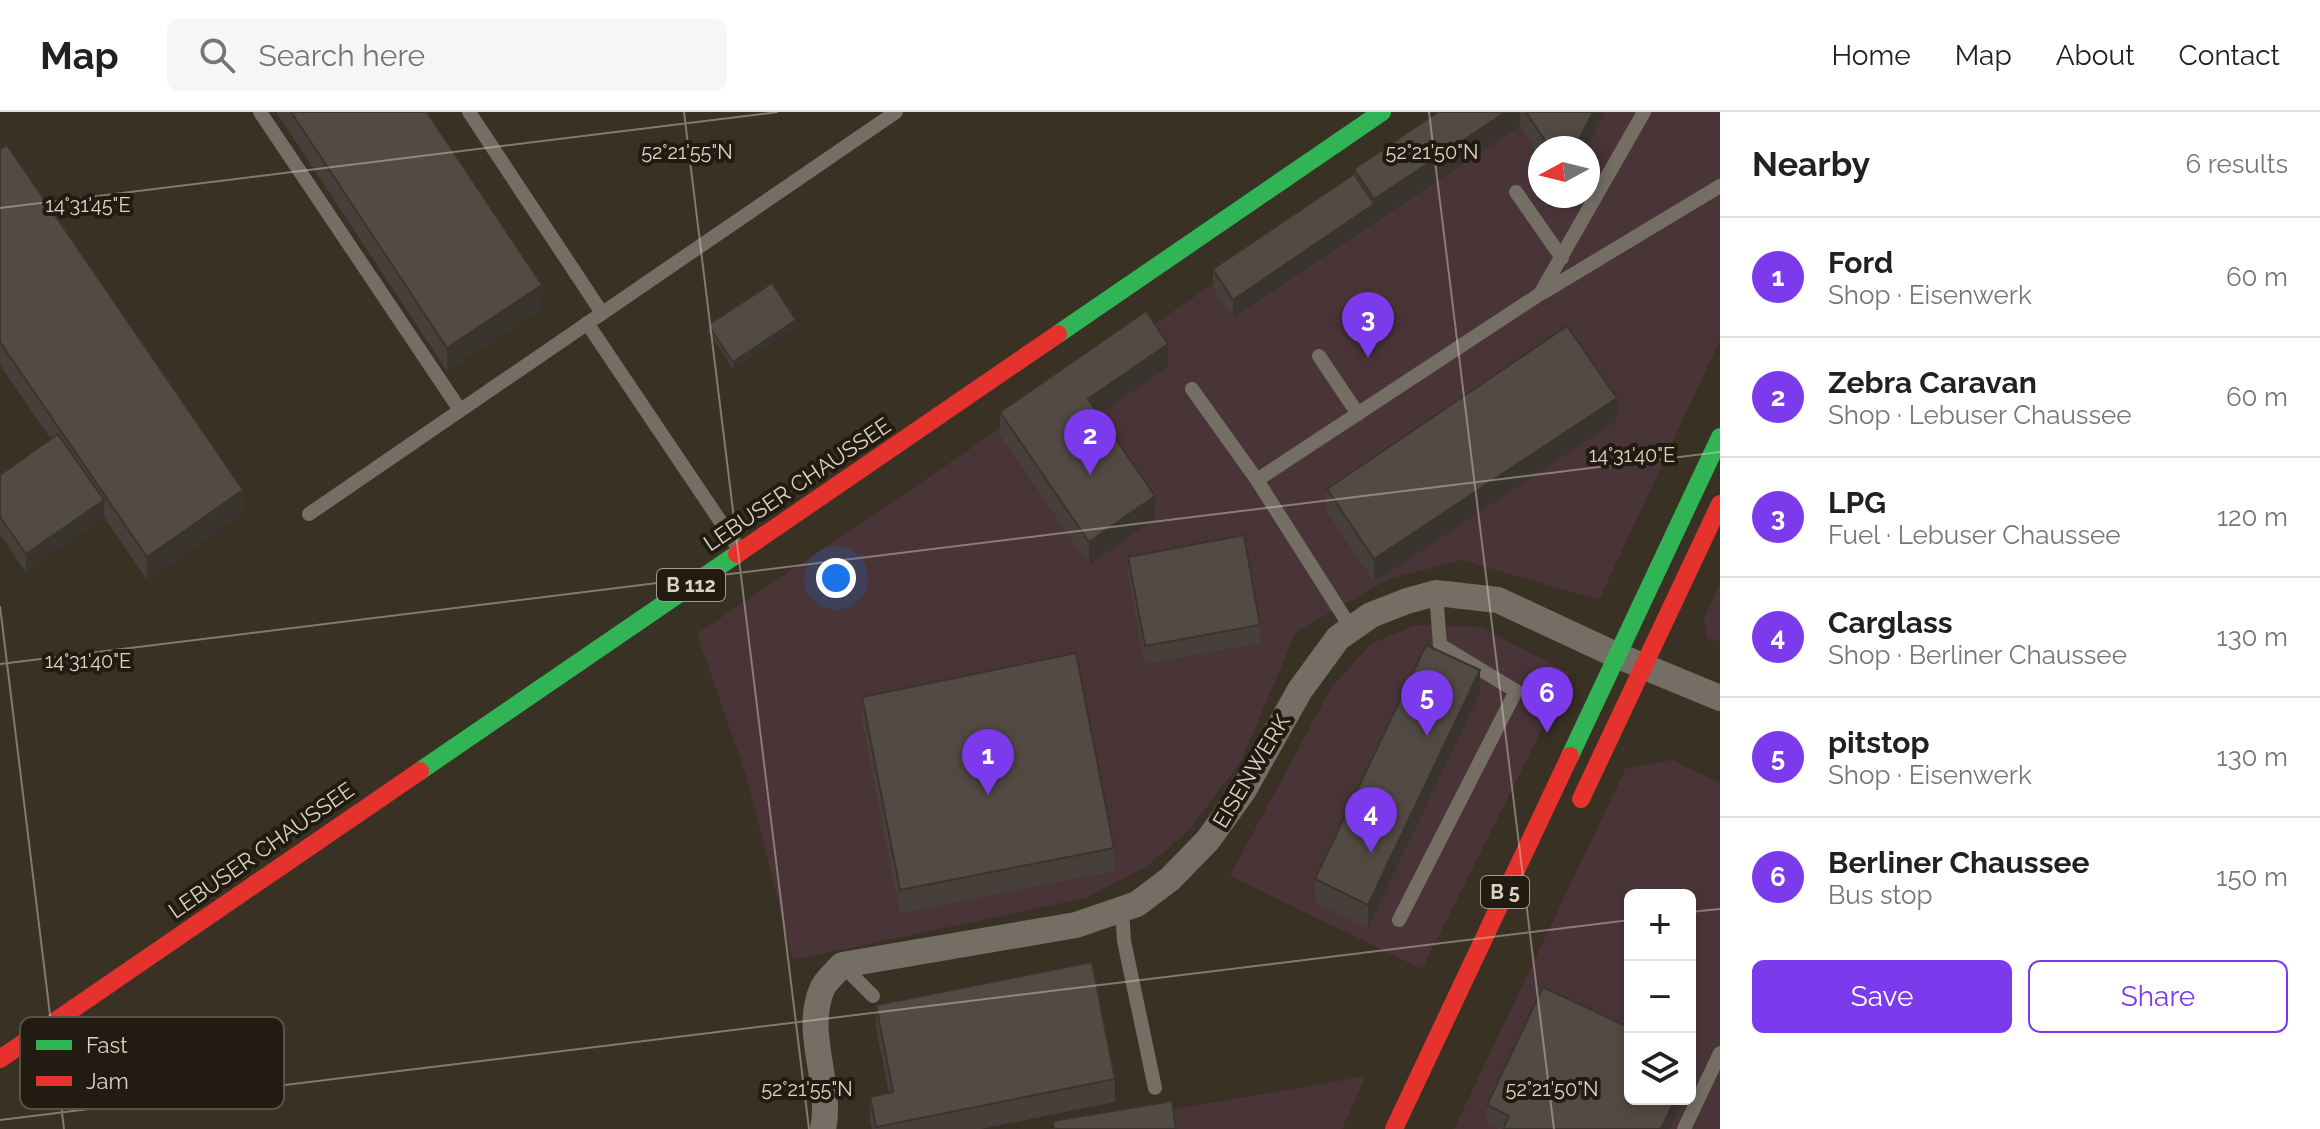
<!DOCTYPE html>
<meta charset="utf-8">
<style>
:root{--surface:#fff;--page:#f6f6f6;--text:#202124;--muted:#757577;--line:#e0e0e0;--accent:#7c3aed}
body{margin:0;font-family:Raleway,sans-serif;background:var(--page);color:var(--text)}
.controls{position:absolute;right:24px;bottom:24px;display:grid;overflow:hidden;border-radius:12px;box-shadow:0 4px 12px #0003}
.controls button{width:72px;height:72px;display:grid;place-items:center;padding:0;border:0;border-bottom:2px solid var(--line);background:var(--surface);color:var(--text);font:40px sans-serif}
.compass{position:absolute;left:1528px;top:24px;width:72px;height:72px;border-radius:50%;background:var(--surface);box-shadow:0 4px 12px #0003;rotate:263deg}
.you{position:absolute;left:836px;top:466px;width:28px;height:28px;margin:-20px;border:6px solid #fff;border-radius:50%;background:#1a73e8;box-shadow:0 0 0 12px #1a73e833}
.badge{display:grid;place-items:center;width:52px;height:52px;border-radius:50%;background:var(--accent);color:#fff;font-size:26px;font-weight:700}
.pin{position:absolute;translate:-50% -66px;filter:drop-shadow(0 2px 4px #0008)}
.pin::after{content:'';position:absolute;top:42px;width:28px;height:24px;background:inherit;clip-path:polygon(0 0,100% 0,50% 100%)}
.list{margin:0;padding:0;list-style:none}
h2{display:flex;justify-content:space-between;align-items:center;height:104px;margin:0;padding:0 32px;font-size:34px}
h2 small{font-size:26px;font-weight:400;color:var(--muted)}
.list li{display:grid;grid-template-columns:52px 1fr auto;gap:24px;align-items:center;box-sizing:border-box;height:120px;padding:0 32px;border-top:2px solid var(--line)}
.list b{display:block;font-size:30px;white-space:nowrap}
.list p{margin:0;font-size:26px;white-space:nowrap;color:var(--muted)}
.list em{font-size:26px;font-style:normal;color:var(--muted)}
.actions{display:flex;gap:16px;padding:24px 32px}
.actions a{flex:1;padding:18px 0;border:2px solid var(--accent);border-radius:12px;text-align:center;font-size:28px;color:var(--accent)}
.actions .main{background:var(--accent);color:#fff}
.icon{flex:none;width:44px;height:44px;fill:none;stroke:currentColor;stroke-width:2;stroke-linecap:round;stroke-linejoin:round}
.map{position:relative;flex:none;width:1720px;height:1017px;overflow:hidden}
header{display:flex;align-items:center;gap:48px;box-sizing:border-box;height:112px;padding:0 40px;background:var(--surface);border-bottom:2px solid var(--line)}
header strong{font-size:38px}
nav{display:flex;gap:44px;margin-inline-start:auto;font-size:28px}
.search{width:560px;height:72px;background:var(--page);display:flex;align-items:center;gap:20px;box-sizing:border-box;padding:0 28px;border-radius:12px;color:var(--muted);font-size:30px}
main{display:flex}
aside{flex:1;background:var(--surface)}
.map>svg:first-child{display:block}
.commercial{fill:#493537;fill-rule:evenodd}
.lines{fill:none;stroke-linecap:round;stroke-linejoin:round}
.lane{stroke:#756e65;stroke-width:14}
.street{stroke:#756e65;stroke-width:26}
.fast{stroke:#30b455;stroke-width:18}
.jam{stroke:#e5322d;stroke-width:18}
.wall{fill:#47403a}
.shaded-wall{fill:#3a342f}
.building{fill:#534a43;stroke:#3a342f;stroke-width:2}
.ticks{fill:none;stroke:#ddd3c5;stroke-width:2;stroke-opacity:0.45}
.labels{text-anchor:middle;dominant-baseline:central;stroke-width:8;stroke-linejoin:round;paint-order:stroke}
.shield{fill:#221b11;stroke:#a59c8f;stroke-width:2}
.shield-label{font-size:20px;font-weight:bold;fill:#ddd3c5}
.street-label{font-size:22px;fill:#ddd3c5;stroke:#221b11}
.key{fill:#221b11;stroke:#5a5247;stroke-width:2}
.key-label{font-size:22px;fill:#ddd3c5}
.ticks-label{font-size:20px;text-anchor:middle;fill:#ddd3c5;stroke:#221b11;stroke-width:8;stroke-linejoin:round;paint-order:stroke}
</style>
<header>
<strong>Map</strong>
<div class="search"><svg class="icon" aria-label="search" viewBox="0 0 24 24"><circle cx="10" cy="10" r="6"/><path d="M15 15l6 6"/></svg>Search here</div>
<nav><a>Home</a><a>Map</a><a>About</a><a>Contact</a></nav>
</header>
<main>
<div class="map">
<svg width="1720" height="1017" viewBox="0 0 1720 1017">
<rect width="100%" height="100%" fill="#393124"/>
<g class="commercial">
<path d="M1467 0H1720V228L1599 488 1462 448 1389 467 1296 520 1241 649 1190 717 1149 753 1086 786 793 848 746 663 697 522ZM1540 36H1588V84H1540Z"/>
<polygon points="1720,472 1720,530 1707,525 1704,506"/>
<polygon points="1415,513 1480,515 1570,561 1422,857 1230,764 1331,576 1371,532"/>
<path d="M1672 648 1720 671V1017H1454L1626 656ZM1630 783H1690V987H1630Z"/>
<polygon points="1366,964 1342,1017 1061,1017"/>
</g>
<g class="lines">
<g class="lane">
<polyline points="260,0 460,298"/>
<polyline points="469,0 602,201"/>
<polyline points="1516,80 1562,146"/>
<polyline points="1544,180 1720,74"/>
<polyline points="587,211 739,437"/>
<polyline points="1319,244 1358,302"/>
<polyline points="1192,277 1257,368 1351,516"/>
<polyline points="1257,368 1540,182 1644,0"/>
<polyline points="309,402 896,0"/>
<polyline points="1122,797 1124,829 1155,976"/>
<polyline points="1399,808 1516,579 1440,533 1436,481"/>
<polyline points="842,853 873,884"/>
<polyline points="1684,1017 1720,941"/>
</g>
<path class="street" d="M823 1017C833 972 803 922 822 877 825 869 836 860 842 853L1076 813 1137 792 1170 767 1208 728 1243 679 1300 578 1338 526 1371 503 1407 489 1436 481 1498 488 1616 543 1720 586"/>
<g class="fast">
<polyline points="1058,222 1382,0"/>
<polyline points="1570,644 1720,325"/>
<polyline points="420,659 737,442"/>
</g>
<g class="jam">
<polyline points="737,442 1058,222"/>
<polyline points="1581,687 1720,392"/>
<polyline points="0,947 420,659"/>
<polyline points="1394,1017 1570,644"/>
</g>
</g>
<g class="wall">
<polygon points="276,0 427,0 542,196 447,259"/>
<polygon points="1438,0 1605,0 1587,36 1540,36 1540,44 1520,14 1233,206 1213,175 1213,157 1354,62 1354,57"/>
<polygon points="0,37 243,402 147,468 104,405 26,460 0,423 0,363 51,327 0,253"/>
<polygon points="708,213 796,215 733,257 708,219"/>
<polygon points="1168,255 1099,303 1155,407 1089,453 1000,323 1000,300"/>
<polygon points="1617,309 1374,470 1327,400 1327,377"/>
<polygon points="1128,445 1260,513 1260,531 1145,552 1128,463"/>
<polygon points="1480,581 1368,816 1315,790 1315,767"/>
<polygon points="862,585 1114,736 1114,759 900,801 862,608"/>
<polygon points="876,893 1115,967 1115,990 981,1017 872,1017 870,1008 870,985 889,981 876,916"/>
<polygon points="1487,993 1669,1017 1498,1017 1487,1011"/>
</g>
<g class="shaded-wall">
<polygon points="1506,0 1520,0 1520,14 1233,206 1233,188 1374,92 1374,87"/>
<polygon points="1593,0 1605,0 1587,36 1575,36"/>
<polygon points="542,173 542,196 447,259 447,236"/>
<polygon points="796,208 796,215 733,257 733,250"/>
<polygon points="1168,232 1168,255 1088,310 1088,287"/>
<polygon points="1617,286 1617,309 1374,470 1374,447"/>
<polygon points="243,378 243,402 147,468 147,445"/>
<polygon points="1155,384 1155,407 1089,453 1089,430"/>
<polygon points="104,388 104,406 26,460 26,442"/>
<polygon points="1480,558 1480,581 1368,816 1368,793"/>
<polygon points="1694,947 1694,965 1690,973 1690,955"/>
<polygon points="1675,987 1683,987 1669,1017 1661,1017"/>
</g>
<g class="building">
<polygon points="291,0 427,0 542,173 447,236"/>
<polygon points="1438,0 1506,0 1374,87 1354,57"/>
<polygon points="1526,0 1593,0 1575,36 1550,36"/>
<polygon points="7,33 243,378 147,445 0,230 0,37"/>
<polygon points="1354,62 1374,92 1233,188 1213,157"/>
<polygon points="772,171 796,208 733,250 708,213"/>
<polygon points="1146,199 1168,232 1088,287 1155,384 1089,430 1000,300"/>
<polygon points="1567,214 1617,286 1374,447 1327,377"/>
<polygon points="58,322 104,388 26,442 0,405 0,363"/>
<polygon points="1244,423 1260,513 1145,534 1128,445"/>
<polygon points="1426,533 1480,558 1368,793 1315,767"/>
<polygon points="1076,541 1114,736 900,778 862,585"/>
<polygon points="1092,850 1115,967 876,1015 870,985 893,980 876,893"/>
<polygon points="1543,875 1630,916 1630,987 1675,987 1661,1017 1503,1017 1509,1004 1487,993"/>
<polygon points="1172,989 1176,1017 1054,1017 1053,1009"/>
</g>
<path class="ticks" d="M684 0 809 1017M1429 0 1554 1017M0 96 778 0M0 494 64 1017M0 552 1720 340M1690 800 1720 797M0 1008 1630 808"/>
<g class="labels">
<g class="shield">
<rect x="657" y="457" width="68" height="32" rx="6"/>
<rect x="1481" y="764" width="48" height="32" rx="6"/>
</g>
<g class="shield-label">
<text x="691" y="473">B 112</text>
<text x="1505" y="780">B 5</text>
</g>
<g class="street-label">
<text transform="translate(797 372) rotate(-34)">LEBUSER CHAUSSEE</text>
<text transform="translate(1251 659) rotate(-59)">EISENWERK</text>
<text transform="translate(261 738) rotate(-35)">LEBUSER CHAUSSEE</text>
</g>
</g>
<rect x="20" y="905" width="264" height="92" rx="12" class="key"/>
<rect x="36" y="928" width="36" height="10" fill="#30b455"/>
<rect x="36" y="964" width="36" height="10" fill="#e5322d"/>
<g class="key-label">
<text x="86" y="941">Fast</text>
<text x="86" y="977">Jam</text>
</g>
<g class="ticks-label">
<text x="687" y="47">52°21'55"N</text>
<text x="1432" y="47">52°21'50"N</text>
<text x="88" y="100">14°31'45"E</text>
<text x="1632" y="350">14°31'40"E</text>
<text x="88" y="556">14°31'40"E</text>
<text x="807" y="984">52°21'55"N</text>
<text x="1552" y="984">52°21'50"N</text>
</g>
</svg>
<div class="controls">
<button>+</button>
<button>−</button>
<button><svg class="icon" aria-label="layers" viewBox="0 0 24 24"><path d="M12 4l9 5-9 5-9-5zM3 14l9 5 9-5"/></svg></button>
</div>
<svg class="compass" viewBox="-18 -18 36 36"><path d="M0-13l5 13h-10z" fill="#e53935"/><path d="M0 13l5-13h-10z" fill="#757577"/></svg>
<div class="you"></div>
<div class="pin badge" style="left:988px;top:683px">1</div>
<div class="pin badge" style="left:1090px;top:363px">2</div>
<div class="pin badge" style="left:1368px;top:246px">3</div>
<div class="pin badge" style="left:1371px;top:741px">4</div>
<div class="pin badge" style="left:1427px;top:624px">5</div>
<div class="pin badge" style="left:1547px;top:621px">6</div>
</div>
<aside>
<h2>Nearby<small>6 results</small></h2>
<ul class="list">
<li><span class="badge">1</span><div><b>Ford</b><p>Shop · Eisenwerk</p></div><em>60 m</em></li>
<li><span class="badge">2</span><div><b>Zebra Caravan</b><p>Shop · Lebuser Chaussee</p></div><em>60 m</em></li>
<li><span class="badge">3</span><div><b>LPG</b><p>Fuel · Lebuser Chaussee</p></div><em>120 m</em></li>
<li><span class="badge">4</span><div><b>Carglass</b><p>Shop · Berliner Chaussee</p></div><em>130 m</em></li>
<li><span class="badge">5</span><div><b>pitstop</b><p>Shop · Eisenwerk</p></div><em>130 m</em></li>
<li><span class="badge">6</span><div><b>Berliner Chaussee</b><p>Bus stop</p></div><em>150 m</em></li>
</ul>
<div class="actions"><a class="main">Save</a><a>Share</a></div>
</aside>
</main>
